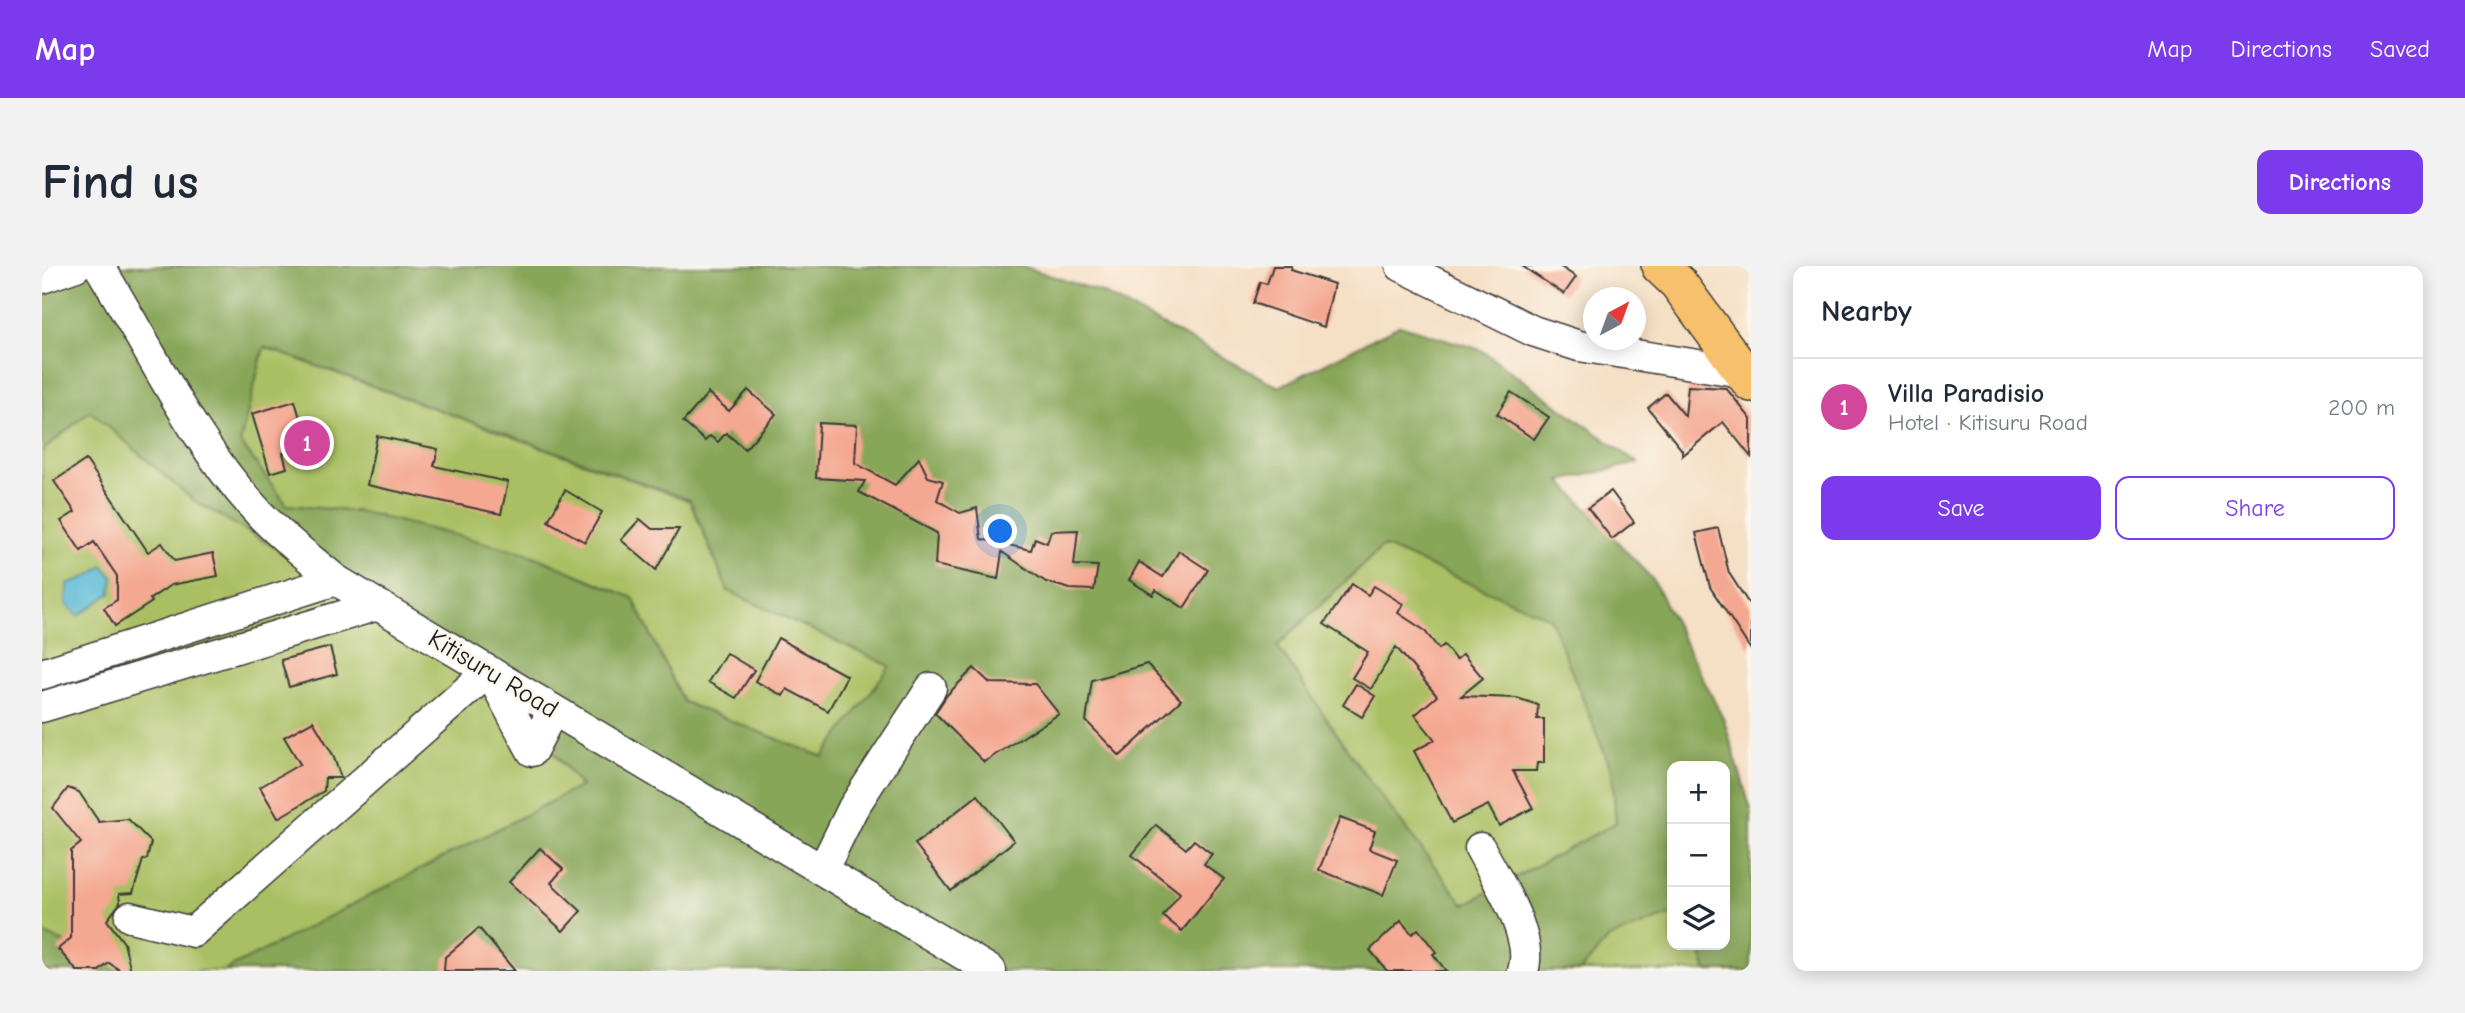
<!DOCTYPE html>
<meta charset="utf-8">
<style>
:root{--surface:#fff;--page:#f2f2f3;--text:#1f2937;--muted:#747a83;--line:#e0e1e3;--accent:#7c3aed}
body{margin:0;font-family:"Comic Neue",sans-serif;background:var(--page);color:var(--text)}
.controls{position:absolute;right:21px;bottom:21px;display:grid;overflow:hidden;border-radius:14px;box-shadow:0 4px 18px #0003}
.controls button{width:63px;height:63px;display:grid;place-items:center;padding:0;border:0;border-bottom:2px solid var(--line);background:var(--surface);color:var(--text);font:35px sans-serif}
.compass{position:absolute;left:1541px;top:21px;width:63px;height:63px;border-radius:50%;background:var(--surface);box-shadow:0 4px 18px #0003;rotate:41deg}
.you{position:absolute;left:959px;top:266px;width:24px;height:24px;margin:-18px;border:5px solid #fff;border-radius:50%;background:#1a73e8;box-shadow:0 0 0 10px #1a73e833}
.badge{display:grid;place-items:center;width:46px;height:46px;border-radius:50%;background:var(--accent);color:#fff;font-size:23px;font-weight:700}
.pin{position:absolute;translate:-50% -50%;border:4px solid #fff;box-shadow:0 2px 7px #0006}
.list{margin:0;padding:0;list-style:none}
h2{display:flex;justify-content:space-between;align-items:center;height:91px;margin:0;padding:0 28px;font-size:30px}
h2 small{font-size:23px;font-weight:400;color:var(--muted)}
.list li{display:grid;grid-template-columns:46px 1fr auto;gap:21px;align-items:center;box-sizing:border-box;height:98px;padding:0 28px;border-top:2px solid var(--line)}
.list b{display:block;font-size:26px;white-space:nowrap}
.list p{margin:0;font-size:23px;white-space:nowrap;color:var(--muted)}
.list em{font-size:23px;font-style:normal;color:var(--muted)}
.actions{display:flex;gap:14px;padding:21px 28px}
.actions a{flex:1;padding:16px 0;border:2px solid var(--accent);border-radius:14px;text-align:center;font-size:24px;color:var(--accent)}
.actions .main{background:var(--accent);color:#fff}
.icon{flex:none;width:38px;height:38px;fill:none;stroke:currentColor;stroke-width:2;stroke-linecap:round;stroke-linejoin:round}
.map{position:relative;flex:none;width:1709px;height:705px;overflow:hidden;border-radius:14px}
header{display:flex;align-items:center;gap:42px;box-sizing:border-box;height:98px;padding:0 35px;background:var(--accent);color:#fff}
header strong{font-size:33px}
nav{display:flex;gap:38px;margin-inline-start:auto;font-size:24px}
.intro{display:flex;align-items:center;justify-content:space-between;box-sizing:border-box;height:168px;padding:0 42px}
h1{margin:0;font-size:49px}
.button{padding:18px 32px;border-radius:14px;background:var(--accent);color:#fff;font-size:24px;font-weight:700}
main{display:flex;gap:42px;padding:0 42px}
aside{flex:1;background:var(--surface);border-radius:14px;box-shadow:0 4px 18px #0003}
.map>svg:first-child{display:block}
.green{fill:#aabf63;stroke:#636e40;stroke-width:2}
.forest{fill:#87a659;stroke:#52613a;stroke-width:2;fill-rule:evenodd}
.water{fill:#56b8d5;stroke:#396a78;stroke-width:2}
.building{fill:#f4a891}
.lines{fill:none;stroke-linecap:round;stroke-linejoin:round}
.minor-casing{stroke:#3d3935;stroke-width:33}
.major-casing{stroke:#3d3935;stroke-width:40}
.minor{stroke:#fff;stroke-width:30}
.major{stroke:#f7c06c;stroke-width:37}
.labels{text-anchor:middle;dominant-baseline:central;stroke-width:5;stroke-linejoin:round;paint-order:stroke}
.street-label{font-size:26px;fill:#1c1c1c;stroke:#fbf7ec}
</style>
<header>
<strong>Map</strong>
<nav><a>Map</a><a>Directions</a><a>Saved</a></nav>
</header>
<div class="intro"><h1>Find us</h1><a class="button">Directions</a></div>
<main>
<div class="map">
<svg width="1709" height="705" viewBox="0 0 1709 705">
<rect width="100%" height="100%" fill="#fbf7ec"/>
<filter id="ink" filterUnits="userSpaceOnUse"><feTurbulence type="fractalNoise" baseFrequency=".0143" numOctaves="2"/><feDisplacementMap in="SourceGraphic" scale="14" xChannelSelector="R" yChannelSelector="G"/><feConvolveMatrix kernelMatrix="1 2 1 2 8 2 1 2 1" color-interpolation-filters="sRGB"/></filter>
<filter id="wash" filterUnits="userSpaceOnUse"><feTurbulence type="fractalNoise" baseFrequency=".00686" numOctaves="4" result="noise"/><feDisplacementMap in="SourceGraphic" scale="28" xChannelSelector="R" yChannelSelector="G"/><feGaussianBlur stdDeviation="1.57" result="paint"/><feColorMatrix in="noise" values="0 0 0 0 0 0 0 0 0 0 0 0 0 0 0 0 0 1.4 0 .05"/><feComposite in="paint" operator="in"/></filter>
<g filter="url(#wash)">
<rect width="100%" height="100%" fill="#f5dfc5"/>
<g class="green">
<polygon points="222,81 648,235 686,325 849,400 781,491 641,436 591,332 484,287 319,246 245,239 198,176"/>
<polygon points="48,144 151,234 447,405 539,521 182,705 93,705 0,667 0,185"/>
<polygon points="1341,280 1509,352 1570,505 1574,557 1422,639 1323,509 1235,380"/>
<polygon points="1630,648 1630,679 1656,679 1665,705 1538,705 1567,672"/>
</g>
<g class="forest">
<path d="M0 0H980L1058 26 1237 121 1358 59 1439 84 1596 197 1519 215 1611 314 1682 454 1709 544V705H1665L1656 679H1683V500H1630V648L1567 672 1538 705H182L539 520 447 405 151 234 48 145 0 185ZM222 81 648 234 686 325 848 400 781 491 641 436 591 332 484 287 319 246 245 239 198 176ZM1341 280 1508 352 1570 505 1574 557 1422 639 1323 509 1235 380Z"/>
<polygon points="0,667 93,705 0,705"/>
</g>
<polygon class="water" points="61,300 71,311 69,327 36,350 24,338 26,318 45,311"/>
<g id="blocks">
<g class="building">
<polygon points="1231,0 1250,0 1249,4 1292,18 1282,61 1211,37 1218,16 1225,18"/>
<polygon points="1480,0 1517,0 1534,11 1522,28"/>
<polygon points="1646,120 1684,122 1709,153 1709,191 1681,156 1640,190 1640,184 1606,142 1624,127 1643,150"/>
<polygon points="706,124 734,148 703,183 684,167 676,176 668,170 663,175 641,156 666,127 687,145"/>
<polygon points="1469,126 1507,151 1492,173 1455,148"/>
<polygon points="253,135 266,179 241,187 245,202 228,207 210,148"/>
<polygon points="777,157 815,159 813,197 853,219 877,192 886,211 901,215 895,234 918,247 935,242 939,273 989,284 993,272 1005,277 1009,265 1036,264 1032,299 1056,300 1052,324 1028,323 1004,316 960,286 956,313 893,299 895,267 817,226 823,215 774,212"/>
<polygon points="335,170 396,183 392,200 466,216 459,248 325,219"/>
<polygon points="44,194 106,286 120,277 133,295 171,287 176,310 129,319 108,333 110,336 73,360 62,342 75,334 75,310 52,276 39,285 19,255 33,246 12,215"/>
<polygon points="523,224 560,246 543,276 506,255"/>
<polygon points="1569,225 1592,256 1570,273 1546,242"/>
<polygon points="598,253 610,263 637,263 614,304 579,274"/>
<polygon points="1676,262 1687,307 1709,341 1709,384 1668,321 1654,267"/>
<polygon points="1137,285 1166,304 1142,342 1114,324 1111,329 1087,314 1097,296 1121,311"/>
<polygon points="1310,318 1326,329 1332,320 1361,338 1356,347 1382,364 1397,383 1402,379 1414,394 1421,388 1441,412 1419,430 1475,432 1496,439 1495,453 1502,453 1502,497 1495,497 1494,505 1471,505 1491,542 1457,560 1446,539 1410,557 1372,485 1393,474 1373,449 1395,430 1354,381 1329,423 1310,412 1326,386 1282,358"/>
<polygon points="736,372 805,410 786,445 745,423 741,430 713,415"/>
<polygon points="288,381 295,408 247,421 239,394"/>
<polygon points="684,387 712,404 694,432 666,416"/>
<polygon points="1105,398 1139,434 1078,490 1044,455 1050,414"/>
<polygon points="932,402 948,417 993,418 1017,448 942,496 893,447 905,429"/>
<polygon points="1314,418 1333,430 1320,451 1301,439"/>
<polygon points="271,455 291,489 299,512 283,512 282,525 236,552 218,521 258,498 242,471"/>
<polygon points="26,522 37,526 57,556 86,553 109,576 105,593 101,594 91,627 77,628 78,637 65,654 82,677 89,705 79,705 67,697 57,705 35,705 16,683 29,672 29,585 39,577 11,542"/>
<polygon points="936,529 972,575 909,625 873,578"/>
<polygon points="1298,552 1333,565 1327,583 1355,594 1341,629 1277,604"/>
<polygon points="1114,559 1144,583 1152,574 1170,588 1162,598 1182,613 1140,665 1121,650 1138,627 1090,589"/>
<polygon points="498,582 521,603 509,617 539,645 521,665 467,616"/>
<polygon points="1359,655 1370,668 1376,663 1394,686 1391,688 1404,705 1345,705 1328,684"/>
<polygon points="437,662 473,705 402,705 403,691"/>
</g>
</g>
</g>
<g filter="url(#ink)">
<use href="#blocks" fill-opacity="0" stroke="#3d3935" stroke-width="2"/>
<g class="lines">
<defs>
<g id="minor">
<path d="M57 0C108 82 150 176 217 247 240 272 269 293 294 314L949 705"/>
<polyline points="1359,0 1491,65 1537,80 1700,106"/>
<polyline points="0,12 34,0"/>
<polyline points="0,408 294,314"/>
<polyline points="0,441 336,339"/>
<path d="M1438 582C1454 613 1493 670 1481 705"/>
<polyline points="781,603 811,542 889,422"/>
<polyline points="88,651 151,666 447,405 490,485 511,444"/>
</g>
<polyline id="major" points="1618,0 1636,17 1709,117"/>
</defs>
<use href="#minor" class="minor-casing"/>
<use href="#major" class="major-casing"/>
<use href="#minor" class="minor"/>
<use href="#major" class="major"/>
</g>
</g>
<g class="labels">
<g class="street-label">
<text transform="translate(451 408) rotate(31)">Kitisuru Road</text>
</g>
</g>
</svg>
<div class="controls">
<button>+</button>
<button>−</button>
<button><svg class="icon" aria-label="layers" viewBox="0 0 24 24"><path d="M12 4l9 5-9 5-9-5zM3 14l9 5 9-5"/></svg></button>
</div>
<svg class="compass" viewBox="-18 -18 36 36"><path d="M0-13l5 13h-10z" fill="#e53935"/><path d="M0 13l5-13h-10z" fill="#747a83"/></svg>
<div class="you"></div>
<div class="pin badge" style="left:265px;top:177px;background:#d1479c">1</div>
</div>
<aside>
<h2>Nearby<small></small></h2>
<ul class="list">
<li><span class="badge" style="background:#d1479c">1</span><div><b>Villa Paradisio</b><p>Hotel · Kitisuru Road</p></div><em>200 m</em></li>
</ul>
<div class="actions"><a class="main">Save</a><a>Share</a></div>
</aside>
</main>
